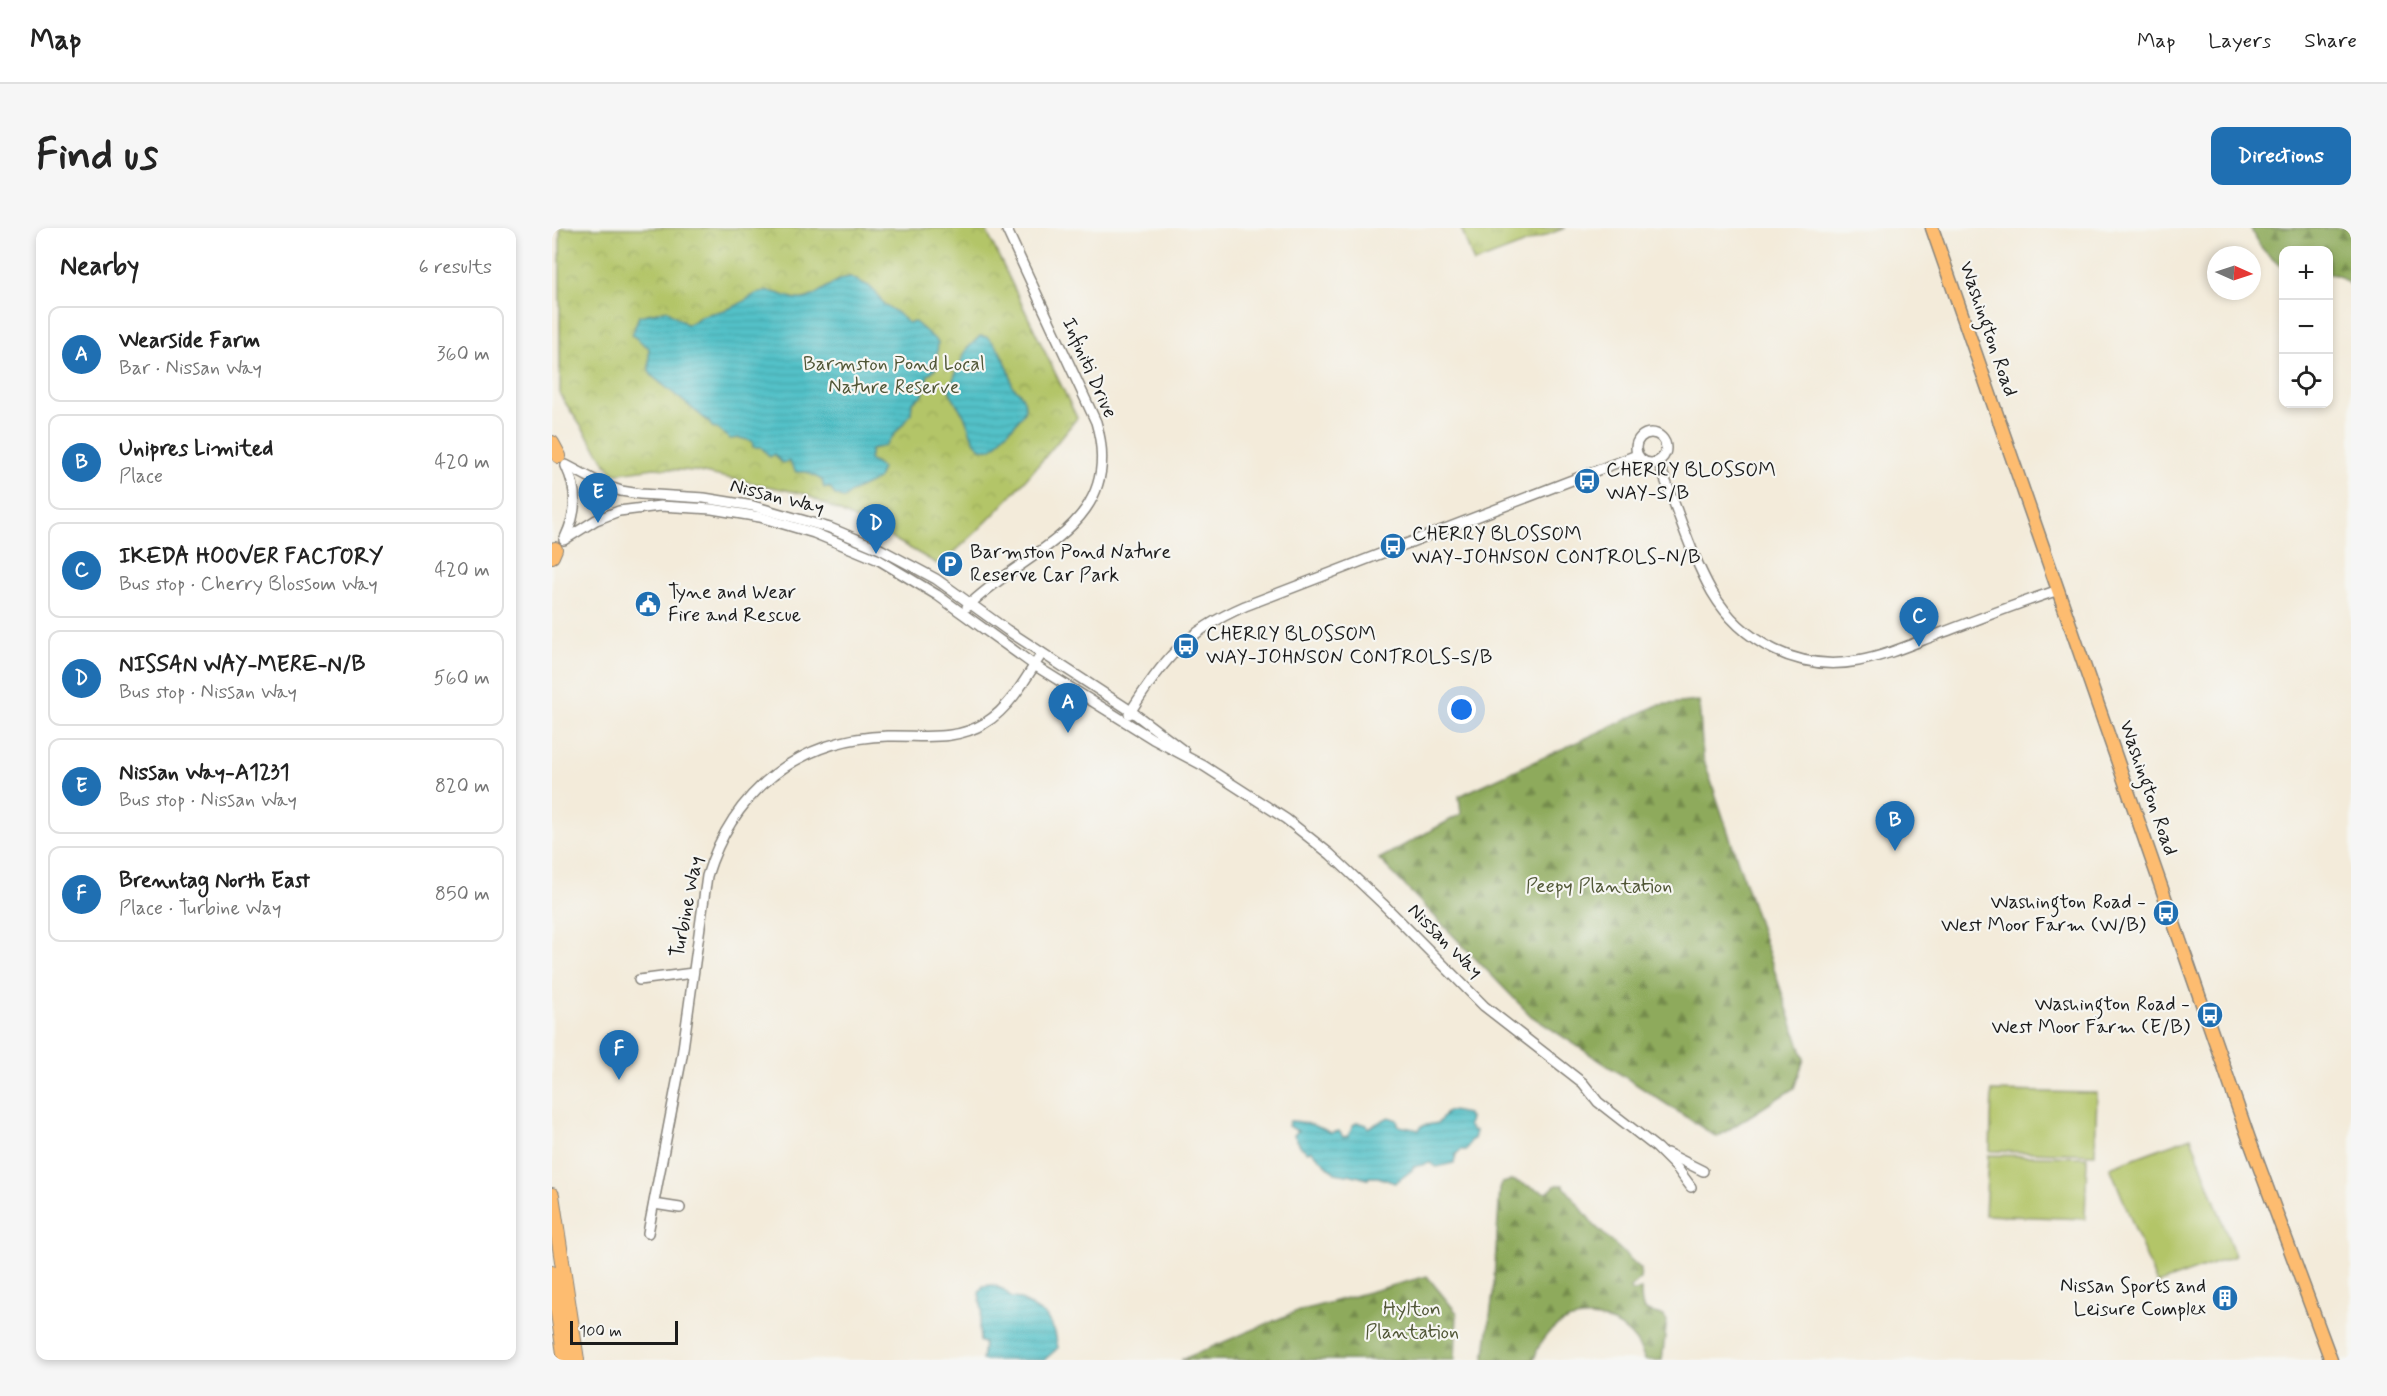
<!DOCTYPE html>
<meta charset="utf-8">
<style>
:root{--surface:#fff;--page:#f6f6f6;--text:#222;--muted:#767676;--line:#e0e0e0;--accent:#1f6fb2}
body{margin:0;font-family:Mynerve,sans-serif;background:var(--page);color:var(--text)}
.controls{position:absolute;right:18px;top:18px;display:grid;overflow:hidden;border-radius:12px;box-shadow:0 3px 9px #0003}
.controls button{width:54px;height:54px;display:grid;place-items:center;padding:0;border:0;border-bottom:2px solid var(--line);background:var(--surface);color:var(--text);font:30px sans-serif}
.compass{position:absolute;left:1655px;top:18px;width:54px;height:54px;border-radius:50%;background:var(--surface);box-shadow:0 3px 9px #0003;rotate:93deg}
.scale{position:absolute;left:18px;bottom:15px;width:108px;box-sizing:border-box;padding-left:6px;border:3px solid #1c1c1c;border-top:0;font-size:16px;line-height:21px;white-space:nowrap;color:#1c1c1c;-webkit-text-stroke:4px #f6f6f2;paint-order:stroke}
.you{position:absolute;left:910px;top:482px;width:21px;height:21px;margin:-15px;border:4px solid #fff;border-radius:50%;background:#1a73e8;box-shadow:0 0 0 9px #1a73e833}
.badge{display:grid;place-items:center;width:39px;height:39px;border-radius:50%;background:var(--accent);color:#fff;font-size:20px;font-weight:700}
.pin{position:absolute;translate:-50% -50px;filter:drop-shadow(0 2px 3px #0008)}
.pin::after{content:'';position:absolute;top:32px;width:21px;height:18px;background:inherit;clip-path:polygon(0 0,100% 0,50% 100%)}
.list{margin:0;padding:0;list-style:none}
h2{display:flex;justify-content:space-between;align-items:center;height:78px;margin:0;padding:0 24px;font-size:26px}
h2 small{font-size:20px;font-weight:400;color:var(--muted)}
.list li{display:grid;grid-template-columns:39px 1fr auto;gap:18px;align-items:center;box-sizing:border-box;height:96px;margin:0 12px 12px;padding:0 12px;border:2px solid var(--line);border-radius:12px}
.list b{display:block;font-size:22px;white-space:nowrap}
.list p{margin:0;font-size:20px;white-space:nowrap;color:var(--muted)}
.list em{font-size:20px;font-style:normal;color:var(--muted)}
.icon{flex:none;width:33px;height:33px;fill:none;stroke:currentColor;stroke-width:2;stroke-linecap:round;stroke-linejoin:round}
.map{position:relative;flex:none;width:1799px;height:1132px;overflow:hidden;border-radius:12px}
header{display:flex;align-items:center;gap:36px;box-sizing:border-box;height:84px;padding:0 30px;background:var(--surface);border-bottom:2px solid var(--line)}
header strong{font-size:28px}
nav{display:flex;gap:33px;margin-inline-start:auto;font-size:21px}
.intro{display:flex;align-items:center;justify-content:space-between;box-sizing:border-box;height:144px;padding:0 36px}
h1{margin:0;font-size:42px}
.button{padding:15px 27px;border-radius:12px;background:var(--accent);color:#fff;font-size:21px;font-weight:700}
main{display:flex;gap:36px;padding:0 36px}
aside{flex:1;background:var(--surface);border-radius:12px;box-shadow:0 3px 9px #0003}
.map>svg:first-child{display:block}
.grass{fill:url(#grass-tufts);stroke:#687042;stroke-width:1.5}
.forest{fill:url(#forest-firs);stroke:#55633c;stroke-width:1.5}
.park{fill:url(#park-crowns);stroke:#687042;stroke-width:1.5}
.pitch{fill:#b3c568;stroke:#687042;stroke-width:1.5}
.water{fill:url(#water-rules);stroke:#386e72;stroke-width:1.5}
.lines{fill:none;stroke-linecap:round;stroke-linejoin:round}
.minor-casing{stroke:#88847b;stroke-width:12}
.major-casing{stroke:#88847b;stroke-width:15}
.highway-casing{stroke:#88847b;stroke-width:16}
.minor{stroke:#fff;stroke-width:9}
.major{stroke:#fdbc70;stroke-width:12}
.highway{stroke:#fdbc70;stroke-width:14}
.labels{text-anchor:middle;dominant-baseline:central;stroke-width:4.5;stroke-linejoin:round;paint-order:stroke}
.street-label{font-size:20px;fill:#1c1c1c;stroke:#f6f6f2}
.park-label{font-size:20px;fill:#515737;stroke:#f6f6f2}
.poi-label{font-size:20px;fill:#1c1c1c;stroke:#f6f6f2;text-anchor:start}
</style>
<header>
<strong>Map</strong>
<nav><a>Map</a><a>Layers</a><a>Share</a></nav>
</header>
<div class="intro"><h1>Find us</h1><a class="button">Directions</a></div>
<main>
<aside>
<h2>Nearby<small>6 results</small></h2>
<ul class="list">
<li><span class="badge">A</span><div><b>Wearside Farm</b><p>Bar · Nissan Way</p></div><em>360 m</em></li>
<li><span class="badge">B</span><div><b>Unipres Limited</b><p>Place</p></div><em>420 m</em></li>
<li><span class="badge">C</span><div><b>IKEDA HOOVER FACTORY</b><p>Bus stop · Cherry Blossom Way</p></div><em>420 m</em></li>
<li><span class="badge">D</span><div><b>NISSAN WAY-MERE-N/B</b><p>Bus stop · Nissan Way</p></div><em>560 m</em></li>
<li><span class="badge">E</span><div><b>Nissan Way-A1231</b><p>Bus stop · Nissan Way</p></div><em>820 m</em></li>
<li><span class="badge">F</span><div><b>Brenntag North East</b><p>Place · Turbine Way</p></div><em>850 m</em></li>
</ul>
</aside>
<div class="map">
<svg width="1799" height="1132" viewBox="0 0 1799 1132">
<defs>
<pattern id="grass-tufts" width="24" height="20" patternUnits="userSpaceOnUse" patternTransform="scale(1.5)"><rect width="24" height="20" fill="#b3c568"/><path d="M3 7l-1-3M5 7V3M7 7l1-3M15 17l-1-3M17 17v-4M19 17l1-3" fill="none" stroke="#99a95a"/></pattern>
<pattern id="forest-firs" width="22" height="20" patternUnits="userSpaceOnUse" patternTransform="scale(1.5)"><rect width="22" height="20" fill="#8eaa5c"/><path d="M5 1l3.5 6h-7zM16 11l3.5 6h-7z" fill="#738a4b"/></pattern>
<pattern id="park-crowns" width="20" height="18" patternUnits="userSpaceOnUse" patternTransform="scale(1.5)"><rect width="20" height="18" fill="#b3c568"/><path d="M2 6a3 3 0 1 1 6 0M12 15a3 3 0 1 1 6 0" fill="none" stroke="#99a95a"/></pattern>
<pattern id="water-rules" width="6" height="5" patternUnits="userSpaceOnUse" patternTransform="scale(1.5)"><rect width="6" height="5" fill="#53c1c8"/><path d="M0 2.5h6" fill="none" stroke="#48a5ab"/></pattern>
</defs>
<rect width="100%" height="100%" fill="#f6f6f2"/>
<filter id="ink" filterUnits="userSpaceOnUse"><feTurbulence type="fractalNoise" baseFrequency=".0167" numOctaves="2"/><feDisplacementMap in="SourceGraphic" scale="12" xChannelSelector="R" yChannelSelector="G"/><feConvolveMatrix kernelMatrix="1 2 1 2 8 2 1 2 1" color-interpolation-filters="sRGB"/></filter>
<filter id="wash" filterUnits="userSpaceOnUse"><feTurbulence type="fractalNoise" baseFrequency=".008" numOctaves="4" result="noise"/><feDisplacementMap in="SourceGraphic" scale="24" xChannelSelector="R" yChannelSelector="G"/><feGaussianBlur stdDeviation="1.35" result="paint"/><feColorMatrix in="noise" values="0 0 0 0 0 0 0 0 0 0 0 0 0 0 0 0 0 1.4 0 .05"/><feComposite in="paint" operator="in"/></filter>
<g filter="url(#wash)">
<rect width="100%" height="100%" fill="#f3ebda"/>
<polygon class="grass" points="909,0 1013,0 922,35"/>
<g class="forest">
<path d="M1699 0H1799V57L1785 47 1777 46 1776 22H1732L1731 40C1718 29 1704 18 1699 0Z"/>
<polygon points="1147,473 1151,529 1252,831 1242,860 1165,909 979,788 827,631 909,586 907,568 1106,477"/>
<path d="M960 952 995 965 1004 957H1011L1042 997 1089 1041 1088 1051 1079 1060 1080 1063 1089 1062C1089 1088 1093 1081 1112 1088L1115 1093 1110 1132H1093C1075 1075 996 1074 982 1132H932L941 1066 948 961 950 955Z"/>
<polygon points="875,1048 905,1085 903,1132 629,1132 743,1084"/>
</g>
<path class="park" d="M8 0H433L525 190C483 242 439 295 387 337L340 310 253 266 142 243 102 240 61 246 8 167Z"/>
<g class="pitch">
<polygon points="1440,863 1545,865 1543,926 1438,923"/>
<polygon points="1639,909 1683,1028 1605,1056 1558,939"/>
<polygon points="1436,927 1535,929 1533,991 1433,987"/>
</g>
<g class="water">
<path d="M298 49 317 58 326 67 332 77 344 84 356 95 363 94 386 114 384 140 376 147 371 167 360 174 359 186 333 218 319 221 317 232 330 240 326 251 299 264 292 271 283 267 278 260H272L270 252 255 244H244L237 233 230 235 222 226 218 229 209 219H201L200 213 188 210 178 211 166 201 160 199 157 194 100 148 97 143V120L80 107 87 88 115 82 134 96C142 96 144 90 150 88 159 84 171 84 181 79 191 75 199 67 209 64 226 60 242 77 258 69 271 63 284 50 298 49Z"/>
<path d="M428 108 435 109C448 118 459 142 460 158 484 176 471 190 453 206 447 211 443 224 432 221 419 217 418 199 413 190 408 179 401 173 397 161L414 122Z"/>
<path d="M899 883 915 886 918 890 916 898 920 902 924 903 922 911 919 912 914 922H909L904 926 902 935 885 939 878 935 861 939 860 942 843 955 826 949H817L816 951 797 946 795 947 783 945 759 922 756 924 749 919 742 907 746 903 736 898 738 893C750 893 767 898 779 905L787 903 791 909 796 908 801 897 806 894 815 897 816 900 837 889 845 892 847 898 867 902 869 898 886 895 895 884Z"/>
<polygon points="441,1057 452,1062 460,1070 468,1071 494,1088 503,1104 506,1120 492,1132 430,1132 432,1115 428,1114 427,1098 430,1083 427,1065 431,1058"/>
</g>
</g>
<g filter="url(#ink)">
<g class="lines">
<defs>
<g id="minor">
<circle cx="1099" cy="220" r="15"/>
<path d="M1106 234C1124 276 1137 323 1160 364 1190 415 1247 444 1306 433 1333 428 1358 417 1384 407 1425 392 1466 375 1507 362"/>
<polyline points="14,237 52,257 69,263 88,266 152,270 201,278 278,300 328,321 384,351 455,402 579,483 632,523"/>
<path d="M13 310C25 284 26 264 14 238"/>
<polyline points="12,312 44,292 67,283 108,278 160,281 208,289 262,305 327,332 385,367 482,437 601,511 652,538 734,591 778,626 831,676 932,778 1031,855 1046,874 1105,920 1125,940 1139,959"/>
<path d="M415 379C473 321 575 298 544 194L454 0"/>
<path d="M577 486C611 432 633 404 693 378L1085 227"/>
<polyline points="87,752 141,745"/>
<polyline points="1115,925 1151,943"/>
<polyline points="102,976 128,980"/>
<path d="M96 1005 130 828 155 648C181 563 247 510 336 508 370 507 402 514 433 495 458 480 475 449 490 425"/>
</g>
<polyline id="major" points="1380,0 1697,911 1779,1132"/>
<g id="highway">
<polyline points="0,215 7,228"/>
<polyline points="0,328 3,321"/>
<polyline points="0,967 25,1132"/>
<polyline points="0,1045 13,1132"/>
</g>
</defs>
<use href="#minor" class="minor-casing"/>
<use href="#major" class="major-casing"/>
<use href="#highway" class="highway-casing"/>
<use href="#minor" class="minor"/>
<use href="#major" class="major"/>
<use href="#highway" class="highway"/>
</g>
</g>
<defs>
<symbol id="bus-disc" viewBox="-11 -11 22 22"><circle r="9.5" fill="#1f6fb2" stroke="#f6f6f2"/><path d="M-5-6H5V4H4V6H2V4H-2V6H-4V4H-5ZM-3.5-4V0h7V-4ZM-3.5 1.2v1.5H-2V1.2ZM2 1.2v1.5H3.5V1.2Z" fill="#fff"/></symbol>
<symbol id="parking-disc" viewBox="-11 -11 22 22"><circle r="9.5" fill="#1f6fb2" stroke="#f6f6f2"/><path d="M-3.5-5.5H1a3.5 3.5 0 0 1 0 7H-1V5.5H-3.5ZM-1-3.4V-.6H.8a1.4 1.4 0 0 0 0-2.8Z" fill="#fff"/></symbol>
<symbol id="civic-disc" viewBox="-11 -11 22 22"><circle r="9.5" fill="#1f6fb2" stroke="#f6f6f2"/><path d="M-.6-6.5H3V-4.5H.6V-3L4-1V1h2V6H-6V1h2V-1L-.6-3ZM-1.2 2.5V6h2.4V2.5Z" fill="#fff"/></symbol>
<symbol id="building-disc" viewBox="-11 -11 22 22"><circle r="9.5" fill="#1f6fb2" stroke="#f6f6f2"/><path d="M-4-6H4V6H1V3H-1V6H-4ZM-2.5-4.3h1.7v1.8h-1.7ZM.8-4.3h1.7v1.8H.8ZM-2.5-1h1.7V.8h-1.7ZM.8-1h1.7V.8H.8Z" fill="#fff"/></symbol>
</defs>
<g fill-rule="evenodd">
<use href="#bus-disc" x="1020" y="238" width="30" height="30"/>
<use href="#bus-disc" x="826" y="303" width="30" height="30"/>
<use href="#parking-disc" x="383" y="321" width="30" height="30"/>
<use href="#civic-disc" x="81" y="361" width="30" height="30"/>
<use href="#bus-disc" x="619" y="403" width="30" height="30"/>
<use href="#bus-disc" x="1599" y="670" width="30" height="30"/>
<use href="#bus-disc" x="1643" y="772" width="30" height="30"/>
<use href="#building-disc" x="1658" y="1055" width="30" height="30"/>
</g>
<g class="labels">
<g class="street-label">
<text transform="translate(1436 101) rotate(71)">Washington Road</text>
<text transform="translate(537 140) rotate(66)">Infiniti Drive</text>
<text transform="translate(225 269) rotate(14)">Nissan Way</text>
<text transform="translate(1596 560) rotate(71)">Washington Road</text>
<text transform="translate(135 679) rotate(-79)">Turbine Way</text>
<text transform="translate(893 713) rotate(45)">Nissan Way</text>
</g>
<g class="park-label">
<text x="342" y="136">Barmston Pond Local<tspan x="342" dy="23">Nature Reserve</tspan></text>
<text x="1047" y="658">Peepy Plantation</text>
<text x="860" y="1081">Hylton<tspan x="860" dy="23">Plantation</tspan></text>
</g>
<g class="poi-label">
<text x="1054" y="242">CHERRY BLOSSOM<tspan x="1054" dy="23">WAY-S/B</tspan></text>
<text x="860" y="306">CHERRY BLOSSOM<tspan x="860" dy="23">WAY-JOHNSON CONTROLS-N/B</tspan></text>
<text x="418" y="324">Barmston Pond Nature<tspan x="418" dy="23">Reserve Car Park</tspan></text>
<text x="116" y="364">Tyne and Wear<tspan x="116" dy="23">Fire and Rescue</tspan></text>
<text x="654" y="406">CHERRY BLOSSOM<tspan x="654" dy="23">WAY-JOHNSON CONTROLS-S/B</tspan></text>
<text x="1594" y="674" text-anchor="end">Washington Road -<tspan x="1594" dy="23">West Moor Farm (W/B)</tspan></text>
<text x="1638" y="776" text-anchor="end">Washington Road -<tspan x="1638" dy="23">West Moor Farm (E/B)</tspan></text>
<text x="1654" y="1058" text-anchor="end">Nissan Sports and<tspan x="1654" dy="23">Leisure Complex</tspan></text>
</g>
</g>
</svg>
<div class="controls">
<button>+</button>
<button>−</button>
<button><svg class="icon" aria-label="locate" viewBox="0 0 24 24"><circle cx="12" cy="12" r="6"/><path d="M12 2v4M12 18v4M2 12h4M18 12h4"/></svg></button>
</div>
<svg class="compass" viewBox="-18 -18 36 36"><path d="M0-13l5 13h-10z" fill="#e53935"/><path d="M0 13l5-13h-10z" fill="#767676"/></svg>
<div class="scale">100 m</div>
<div class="you"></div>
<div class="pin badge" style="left:516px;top:505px">A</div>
<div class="pin badge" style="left:1343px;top:623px">B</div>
<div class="pin badge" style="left:1367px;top:419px">C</div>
<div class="pin badge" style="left:324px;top:326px">D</div>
<div class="pin badge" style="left:46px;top:295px">E</div>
<div class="pin badge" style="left:67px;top:852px">F</div>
</div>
</main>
